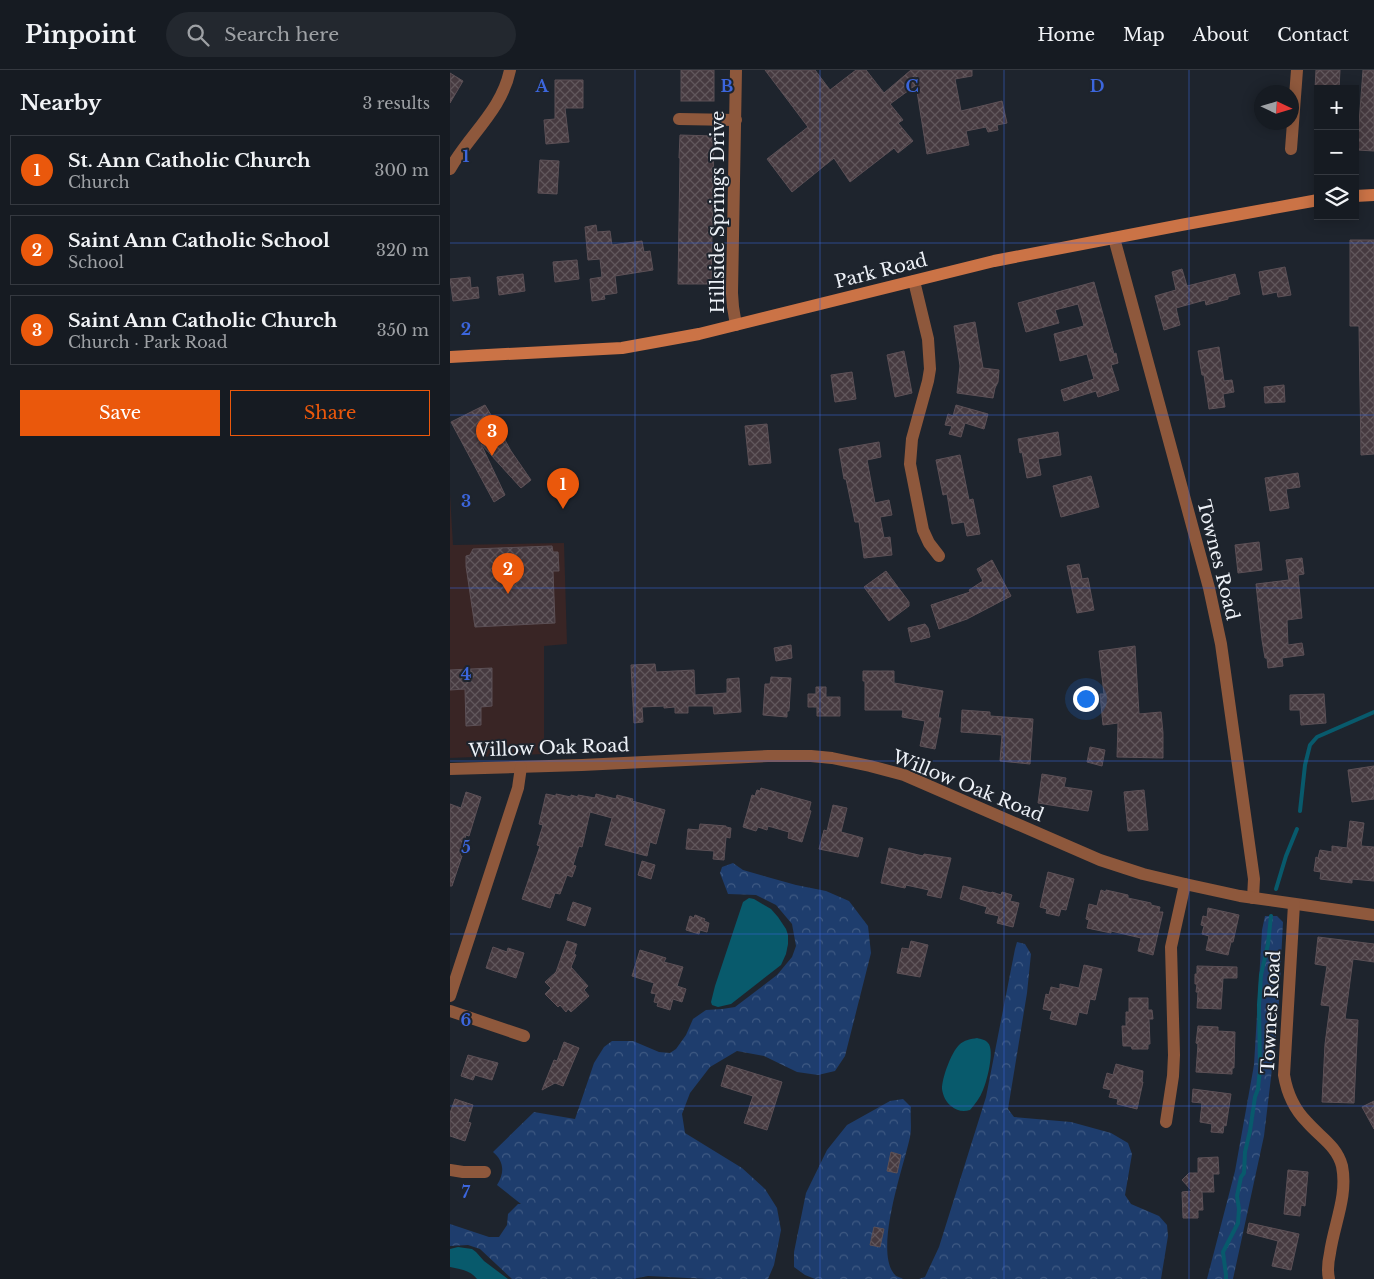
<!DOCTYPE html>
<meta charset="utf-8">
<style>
:root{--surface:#161b22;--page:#23282f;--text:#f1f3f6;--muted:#9ea1a5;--line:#353940;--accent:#ea580c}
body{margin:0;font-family:"Libre Baskerville",serif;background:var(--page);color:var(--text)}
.controls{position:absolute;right:15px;top:15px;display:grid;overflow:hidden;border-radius:0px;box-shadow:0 2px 12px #0003}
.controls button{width:45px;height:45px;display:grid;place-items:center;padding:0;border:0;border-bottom:1px solid var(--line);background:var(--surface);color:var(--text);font:25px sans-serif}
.compass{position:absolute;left:804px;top:15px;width:45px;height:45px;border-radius:50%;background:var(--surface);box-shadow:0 2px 12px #0003;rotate:94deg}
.you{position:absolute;left:635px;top:628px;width:18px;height:18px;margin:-12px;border:4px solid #fff;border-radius:50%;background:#1a73e8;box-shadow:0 0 0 8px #1a73e833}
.badge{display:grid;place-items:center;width:32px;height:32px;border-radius:50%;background:var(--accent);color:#fff;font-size:16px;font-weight:700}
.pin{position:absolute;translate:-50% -41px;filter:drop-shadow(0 1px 2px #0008)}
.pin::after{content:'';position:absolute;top:26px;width:18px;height:15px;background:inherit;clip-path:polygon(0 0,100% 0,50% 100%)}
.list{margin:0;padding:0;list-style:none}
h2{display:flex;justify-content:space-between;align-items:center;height:65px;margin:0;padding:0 20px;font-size:21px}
h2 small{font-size:16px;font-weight:400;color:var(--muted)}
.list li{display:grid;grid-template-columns:32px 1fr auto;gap:15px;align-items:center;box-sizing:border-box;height:70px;margin:0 10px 10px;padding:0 10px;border:1px solid var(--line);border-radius:0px}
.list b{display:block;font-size:19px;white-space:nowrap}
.list p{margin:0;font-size:16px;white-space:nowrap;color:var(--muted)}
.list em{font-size:16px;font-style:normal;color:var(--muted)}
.actions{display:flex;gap:10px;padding:15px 20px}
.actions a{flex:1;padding:11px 0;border:1px solid var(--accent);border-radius:0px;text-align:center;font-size:18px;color:var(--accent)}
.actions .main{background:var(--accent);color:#fff}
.icon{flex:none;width:28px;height:28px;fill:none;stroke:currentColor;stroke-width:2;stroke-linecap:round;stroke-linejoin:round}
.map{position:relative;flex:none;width:924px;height:1209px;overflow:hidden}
header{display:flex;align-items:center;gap:30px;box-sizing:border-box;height:70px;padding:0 25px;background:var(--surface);border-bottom:1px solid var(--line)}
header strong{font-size:24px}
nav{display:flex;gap:28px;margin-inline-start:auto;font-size:18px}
.search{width:350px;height:45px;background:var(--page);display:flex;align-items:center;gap:12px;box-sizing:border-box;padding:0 18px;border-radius:28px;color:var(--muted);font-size:19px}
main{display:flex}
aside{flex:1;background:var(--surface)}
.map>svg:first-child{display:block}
.education{fill:#392525}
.forest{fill:url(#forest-crowns)}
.water{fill:#085a6c}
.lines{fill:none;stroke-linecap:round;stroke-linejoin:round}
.stream{stroke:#085a6c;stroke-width:4}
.building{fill:url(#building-cross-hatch);stroke:#5c5056}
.street{stroke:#8e583c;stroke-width:12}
.secondary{stroke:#cb7346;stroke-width:12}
.grid{fill:none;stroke:#3c66dd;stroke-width:1;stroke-opacity:0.55}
.labels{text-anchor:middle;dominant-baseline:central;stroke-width:4;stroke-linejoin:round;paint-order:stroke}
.street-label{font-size:18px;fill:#edf1f7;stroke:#1e242d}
.grid-label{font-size:16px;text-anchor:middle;font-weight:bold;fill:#3c66dd;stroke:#1e242d;stroke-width:4;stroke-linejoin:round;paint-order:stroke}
</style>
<header>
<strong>Pinpoint</strong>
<div class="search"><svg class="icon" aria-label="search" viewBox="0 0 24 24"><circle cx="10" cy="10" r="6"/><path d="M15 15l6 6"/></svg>Search here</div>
<nav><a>Home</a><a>Map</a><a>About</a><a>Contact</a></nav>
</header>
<main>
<aside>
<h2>Nearby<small>3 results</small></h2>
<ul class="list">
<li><span class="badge">1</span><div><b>St. Ann Catholic Church</b><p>Church</p></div><em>300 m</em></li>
<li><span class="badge">2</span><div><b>Saint Ann Catholic School</b><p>School</p></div><em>320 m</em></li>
<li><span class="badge">3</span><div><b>Saint Ann Catholic Church</b><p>Church · Park Road</p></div><em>350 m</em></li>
</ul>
<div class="actions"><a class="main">Save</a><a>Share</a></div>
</aside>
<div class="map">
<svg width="924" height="1209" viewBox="0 0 924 1209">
<defs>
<pattern id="forest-crowns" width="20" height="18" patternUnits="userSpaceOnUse" patternTransform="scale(1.25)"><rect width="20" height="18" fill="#1e3d6d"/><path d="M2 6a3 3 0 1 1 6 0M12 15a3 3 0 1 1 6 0" fill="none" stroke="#3f5a83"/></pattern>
<pattern id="building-cross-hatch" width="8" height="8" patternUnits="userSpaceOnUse" patternTransform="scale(1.25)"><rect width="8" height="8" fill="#463a40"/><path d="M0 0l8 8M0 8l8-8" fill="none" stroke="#61575c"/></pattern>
</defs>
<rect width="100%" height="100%" fill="#1e242d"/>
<polygon class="education" points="0,424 3,475 114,473 117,574 94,576 94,684 0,688"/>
<g class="forest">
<path d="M283 793 293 800 346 815 376 821 399 831 418 856 421 883 395 986 385 1001 368 1005 347 1002 314 986 287 981 260 997 240 1023 232 1044 235 1063 292 1098 315 1119 327 1138 331 1160 324 1195 318 1209H257L198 1206 182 1209H62L30 1179 18 1175 0 1176V1154L39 1167H49L57 1155 58 1144 68 1134H71L47 1115C55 1103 54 1091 43 1082L84 1042 125 1049 144 993 154 977 162 971H183L209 982 220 983 226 979 236 965 243 949 256 940 272 939 285 937 327 905 342 887 346 876 342 854 326 835 306 825 278 824 270 803 272 797Z"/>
<polygon points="815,846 827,846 833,852 828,949 814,1066 783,1209 757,1209 785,1101 804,995 812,860"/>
<polygon points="567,872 575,874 581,884 577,923 558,1039 564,1047 621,1052 661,1063 678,1073 682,1084 675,1125 681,1134 709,1146 717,1155 718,1166 711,1209 469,1209 475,1207 489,1177 536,1027 565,879"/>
<path d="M453 1029 461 1037C460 1047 462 1058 460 1067 454 1096 422 1184 446 1206 448 1207 452 1208 453 1209H365L355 1205 344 1197V1182L356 1123 377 1080 397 1055 440 1031Z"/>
</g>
<g class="water">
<polygon points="299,828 304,829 321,839 328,847 336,859 338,865 338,874 336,884 331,895 281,934 268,937 262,935 261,932 265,916 293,832"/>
<path d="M527 968C531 969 536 970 538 973 545 980 537 1011 533 1020 530 1028 525 1034 520 1040 513 1042 507 1041 501 1036 496 1032 493 1026 492 1019 492 1008 501 983 509 975 514 970 521 969 527 968Z"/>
<path d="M8 1177 22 1179 26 1182 34 1191 58 1209H27C20 1200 10 1199 0 1197V1179Z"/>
</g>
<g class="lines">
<g class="stream">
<polyline points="850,741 855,695 860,675 867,667 924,642"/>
<polyline points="826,819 836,786 847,759"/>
<polyline points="776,1209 776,1205 773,1182 788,1153 789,1139 787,1126 791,1107 794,1103 795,1082 800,1061 805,1027 808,1019 810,999 809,935 811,905 818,874 821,846"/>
</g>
</g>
<g class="building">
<rect x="231" y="0" width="33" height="31"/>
<polygon points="315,0 365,0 380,20 406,0 416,0 434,23 461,0 522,0 522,6 505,9 511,41 552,31 557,53 547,55 548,60 538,62 536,57 516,61 519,75 477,84 466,15 440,34 453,50 448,53 463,71 448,83 444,78 400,112 384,88 342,122 317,89 358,57"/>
<polygon points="866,0 890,0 889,19 865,19"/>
<polygon points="913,0 924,0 924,81 907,80"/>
<polygon points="0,3 13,11 0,33"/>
<polygon points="105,10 133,10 133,38 115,38 119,72 96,74 94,50 105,49"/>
<polygon points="230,65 264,66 261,214 228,214 230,88 229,88"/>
<polygon points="90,90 109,91 107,124 88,123"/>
<polygon points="146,155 147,162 160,161 162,175 192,171 194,182 200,181 203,200 165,206 167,223 154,225 155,229 142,231 140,209 152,207 150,189 138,190 135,157"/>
<polygon points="900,170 924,170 924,384 911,385 909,256 900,256"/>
<polygon points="127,190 129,209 105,212 103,192"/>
<polygon points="835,197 841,225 828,227 827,222 813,225 809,202"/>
<polygon points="732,199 737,216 785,204 790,224 778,227 778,229 756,235 755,230 726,238 730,255 714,260 705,226 726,220 722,202"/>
<polygon points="73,204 75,221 49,225 47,207"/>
<polygon points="20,207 21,218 28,217 29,228 3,231 0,209"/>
<polygon points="644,212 664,284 666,283 668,293 661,295 669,320 648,327 646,321 614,331 611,320 644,309 637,284 610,291 604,264 634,256 628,234 605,240 609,253 576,262 568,233"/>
<polygon points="525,252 533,298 549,300 548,312 545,318 543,328 507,323 510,296 504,256"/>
<polygon points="769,277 774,311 782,310 784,322 773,324 775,337 759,339 754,305 752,305 748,281"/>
<polygon points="454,281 462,323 445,327 437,285"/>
<polygon points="402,302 406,329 385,332 381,305"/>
<polygon points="834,315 835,332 815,333 814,317"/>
<polygon points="35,335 44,350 61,381 81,410 71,418 31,374 55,425 44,432 1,352"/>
<polygon points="506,335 538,344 534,359 515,353 511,367 499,364 502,356 495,355 498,344 503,346"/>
<polygon points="317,354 321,393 299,395 295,356"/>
<polygon points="608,362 611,385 588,389 591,405 577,408 572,382 570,383 568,369"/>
<polygon points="429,372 431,387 417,390 425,433 439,430 442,445 430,447 434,468 440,467 442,485 414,488 409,452 405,452 396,409 394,409 389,379"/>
<polygon points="510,385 519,430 523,429 530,464 517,466 514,452 502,454 497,424 493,425 486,390"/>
<polygon points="848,403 850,417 836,419 839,438 820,441 815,408"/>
<polygon points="641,406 649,437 611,447 603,416"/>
<polygon points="809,472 812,500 788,503 785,475"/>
<polygon points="102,476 103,482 108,482 109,501 103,501 105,553 25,557 16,496 16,486 20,485 23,479"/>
<polygon points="852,488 854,504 848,505 852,548 837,550 838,575 852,573 854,585 832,588 833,596 818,598 817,588 815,588 812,570 806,514 839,510 836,490"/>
<polygon points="542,490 561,526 517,549 489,559 481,535 520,522 519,520 533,511 527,499"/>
<polygon points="629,494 632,509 638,508 644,540 627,543 617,496"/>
<polygon points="436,501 459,532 459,536 439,551 414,517"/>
<polygon points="475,554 478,558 480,567 461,572 458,558"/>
<polygon points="341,575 342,588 326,591 324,578"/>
<polygon points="685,576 689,644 711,642 713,663 713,688 667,687 668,653 653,655 650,624 654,624 649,581"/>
<polygon points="205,594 206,602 244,600 245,625 277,623 277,609 289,608 291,642 264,644 263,636 238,636 238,643 225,643 225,637 214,638 214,636 192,637 193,652 184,653 181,595"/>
<polygon points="42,598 42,636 31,637 31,655 16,656 15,619 0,620 0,600"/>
<polygon points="413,601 444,601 444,613 493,621 488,648 491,648 485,679 470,676 475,651 452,647 453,640 415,640 415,611 413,611"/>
<polygon points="321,607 341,608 339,641 337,641 337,647 313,645 315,614 320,614"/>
<polygon points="366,617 376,617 376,627 390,627 390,646 367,646 367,637 358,637 358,624 366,624"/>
<polygon points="874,624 876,653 851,655 850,640 840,640 840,625"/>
<polygon points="512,640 540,642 540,646 583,649 580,694 550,691 552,665 511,662"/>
<polygon points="640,677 655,680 652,696 637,692"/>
<polygon points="924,696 924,714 923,714 924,729 902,732 898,700"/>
<polygon points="592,704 616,708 614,717 642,721 638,741 588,733"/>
<polygon points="311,718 361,732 359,740 361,741 352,772 338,768 339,762 318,756 317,760 308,757 306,761 293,757 302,725 305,726 307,720 310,721"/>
<polygon points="694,720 698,760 678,761 674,722"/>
<polygon points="16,722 31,727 19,766 16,765 10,786 12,786 2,816 0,816 0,734 11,738"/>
<polygon points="96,724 106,726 106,724 121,727 121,725 128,727 128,725 145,728 146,724 166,729 167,725 183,729 182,731 215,740 206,774 200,772 197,786 155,775 162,748 140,742 132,777 129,776 123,795 126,796 122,807 117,805 110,824 105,823 100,838 72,829 90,776 87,775 93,755 89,754"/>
<polygon points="383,735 397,738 391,762 413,768 408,787 369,779 374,760 377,761"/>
<polygon points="900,751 914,753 911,776 924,777 924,811 902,809 902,813 870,809 871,802 864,801 866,787 868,788 870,780 882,782 882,776 897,778"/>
<polygon points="250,754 276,756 276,757 281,758 280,768 276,767 274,790 263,789 264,781 236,779 238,759 249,760"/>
<polygon points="439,778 473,786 474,784 501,788 491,828 477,825 479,820 456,815 455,818 431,813"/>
<polygon points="192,791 205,795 201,809 188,805"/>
<polygon points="598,802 624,809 616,840 611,839 609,846 596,843 597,839 590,837"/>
<polygon points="513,816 541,823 542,822 551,825 552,822 562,825 560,831 569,833 563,857 547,853 549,846 535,843 537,837 510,829"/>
<polygon points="651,820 656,822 656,820 678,825 678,828 701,833 701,835 710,837 709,842 713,842 703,885 688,881 691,868 661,861 661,863 637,858 639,850 636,849 639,834 647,836"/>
<polygon points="123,832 141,838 135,856 117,850"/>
<polygon points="758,838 789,845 783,872 781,872 778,885 756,880 759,866 752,864 754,856 751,855 753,846 757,847"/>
<polygon points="245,845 255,849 254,851 259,853 257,862 250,860 249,864 236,860 240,846 244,848"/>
<polygon points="868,867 924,874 924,892 903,889 895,949 908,950 904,1033 872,1032 875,974 880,936 871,935 877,896 865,894"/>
<polygon points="117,871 127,874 124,884 126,885 121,897 138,916 134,920 139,926 121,942 118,939 116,942 110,935 108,937 95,924 101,918 95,912 106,902"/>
<polygon points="461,871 478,875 470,907 447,903 452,878 459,879"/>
<polygon points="43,877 57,882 58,878 74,883 66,908 36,898"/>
<polygon points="190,880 216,888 214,892 233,897 227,916 236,919 232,932 223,929 220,940 207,936 208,933 204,932 206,924 201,923 204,913 182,906"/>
<polygon points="634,895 652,899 645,930 640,929 637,944 629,942 626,955 600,949 602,941 593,939 596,924 599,925 601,917 610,919 610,914 629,918"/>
<polygon points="747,896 787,897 787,908 773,908 771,939 747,938 748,922 746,922 747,914 745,914 745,904 747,904"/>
<polygon points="679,928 698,928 698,940 702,940 703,949 699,949 700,974 698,974 698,979 682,979 681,976 673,976 672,956 676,956 676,942 679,942"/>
<polygon points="748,956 768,957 768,961 785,962 784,998 782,998 782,1004 746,1002 748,974 746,973"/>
<polygon points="114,972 129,978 113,1016 105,1013 92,1020 104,990 107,991"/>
<polygon points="18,985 48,993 42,1010 25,1005 23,1010 11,1006"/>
<polygon points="666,994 693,1001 692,1012 693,1012 687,1039 667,1034 668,1029 659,1027 661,1020 653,1018 657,1003 663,1005"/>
<polygon points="277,995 332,1012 317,1060 294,1053 303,1026 271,1016"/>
<polygon points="743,1019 781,1024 776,1056 774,1055 773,1063 761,1062 762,1054 750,1052 752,1033 742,1032"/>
<polygon points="5,1029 23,1035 18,1052 21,1053 15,1071 0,1066 0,1043"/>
<polygon points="924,1031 924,1059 912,1037"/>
<polygon points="441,1082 451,1085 447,1103 437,1101"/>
<polygon points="768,1087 769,1104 763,1104 764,1122 752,1122 753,1140 748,1140 748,1148 733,1148 732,1122 742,1121 732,1110 739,1103 748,1103 748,1088"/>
<polygon points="838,1100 858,1102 855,1136 851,1135 850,1146 834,1144"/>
<polygon points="799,1153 849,1164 841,1200 822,1196 828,1171 797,1163"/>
<polygon points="424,1157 434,1159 430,1177 420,1175"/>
</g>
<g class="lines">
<g class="street">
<polyline points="229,49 286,50"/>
<polyline points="841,79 847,0"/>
<path d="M0 99C19 65 52 40 60 0"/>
<polyline points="664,168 759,518 771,574 804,809 803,828"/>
<polyline points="464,211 478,269 480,299 478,311 462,369 460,394 473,460 479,473 489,486"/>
<polyline points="286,255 283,237 282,223 286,0"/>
<polyline points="0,699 132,695 318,686 361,686 382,688 420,696 454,705 650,790 693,804 735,814 790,826 924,845"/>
<path d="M844 834 834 1005C837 1023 844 1039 857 1052 870 1067 887 1076 892 1096 898 1126 884 1154 880 1183 878 1192 877 1200 879 1209"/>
<polyline points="0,926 68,718 71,697"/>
<polyline points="0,941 74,966"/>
<polyline points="716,1052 723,1006 724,985 721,877 735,814"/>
<polyline points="0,1100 13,1102 35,1102"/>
</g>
<g class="secondary">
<polyline points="905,126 924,125"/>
<polyline points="0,287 172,278 249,264 544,191 731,155 868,130"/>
</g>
</g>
<path class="grid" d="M185 0V1209M370 0V1209M554 0V1209M739 0V1209M0 173H924M0 345H924M0 518H924M0 691H924M0 864H924M0 1036H924"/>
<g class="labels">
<g class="street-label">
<text transform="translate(268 142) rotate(-90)">Hillside Springs Drive</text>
<text transform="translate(431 201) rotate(-14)">Park Road</text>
<text transform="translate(768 490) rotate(76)">Townes Road</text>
<text transform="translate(99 678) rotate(-2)">Willow Oak Road</text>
<text transform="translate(518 716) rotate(22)">Willow Oak Road</text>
<text transform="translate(821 942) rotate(-87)">Townes Road</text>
</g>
</g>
<g class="grid-label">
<text x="92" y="22">A</text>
<text x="277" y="22">B</text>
<text x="462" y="22">C</text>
<text x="647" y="22">D</text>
<text x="16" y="92">1</text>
<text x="16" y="265">2</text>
<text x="16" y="437">3</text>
<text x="16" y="610">4</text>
<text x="16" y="783">5</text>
<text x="16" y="956">6</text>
<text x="16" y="1128">7</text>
</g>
</svg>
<div class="controls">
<button>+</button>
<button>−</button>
<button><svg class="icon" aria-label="layers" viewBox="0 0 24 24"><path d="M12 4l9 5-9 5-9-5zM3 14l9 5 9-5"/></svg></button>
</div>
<svg class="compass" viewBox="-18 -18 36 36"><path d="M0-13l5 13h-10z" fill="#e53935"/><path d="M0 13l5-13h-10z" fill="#9ea1a5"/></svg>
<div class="you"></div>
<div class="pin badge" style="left:113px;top:439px">1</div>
<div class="pin badge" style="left:58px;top:524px">2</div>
<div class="pin badge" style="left:42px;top:386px">3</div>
</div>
</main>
